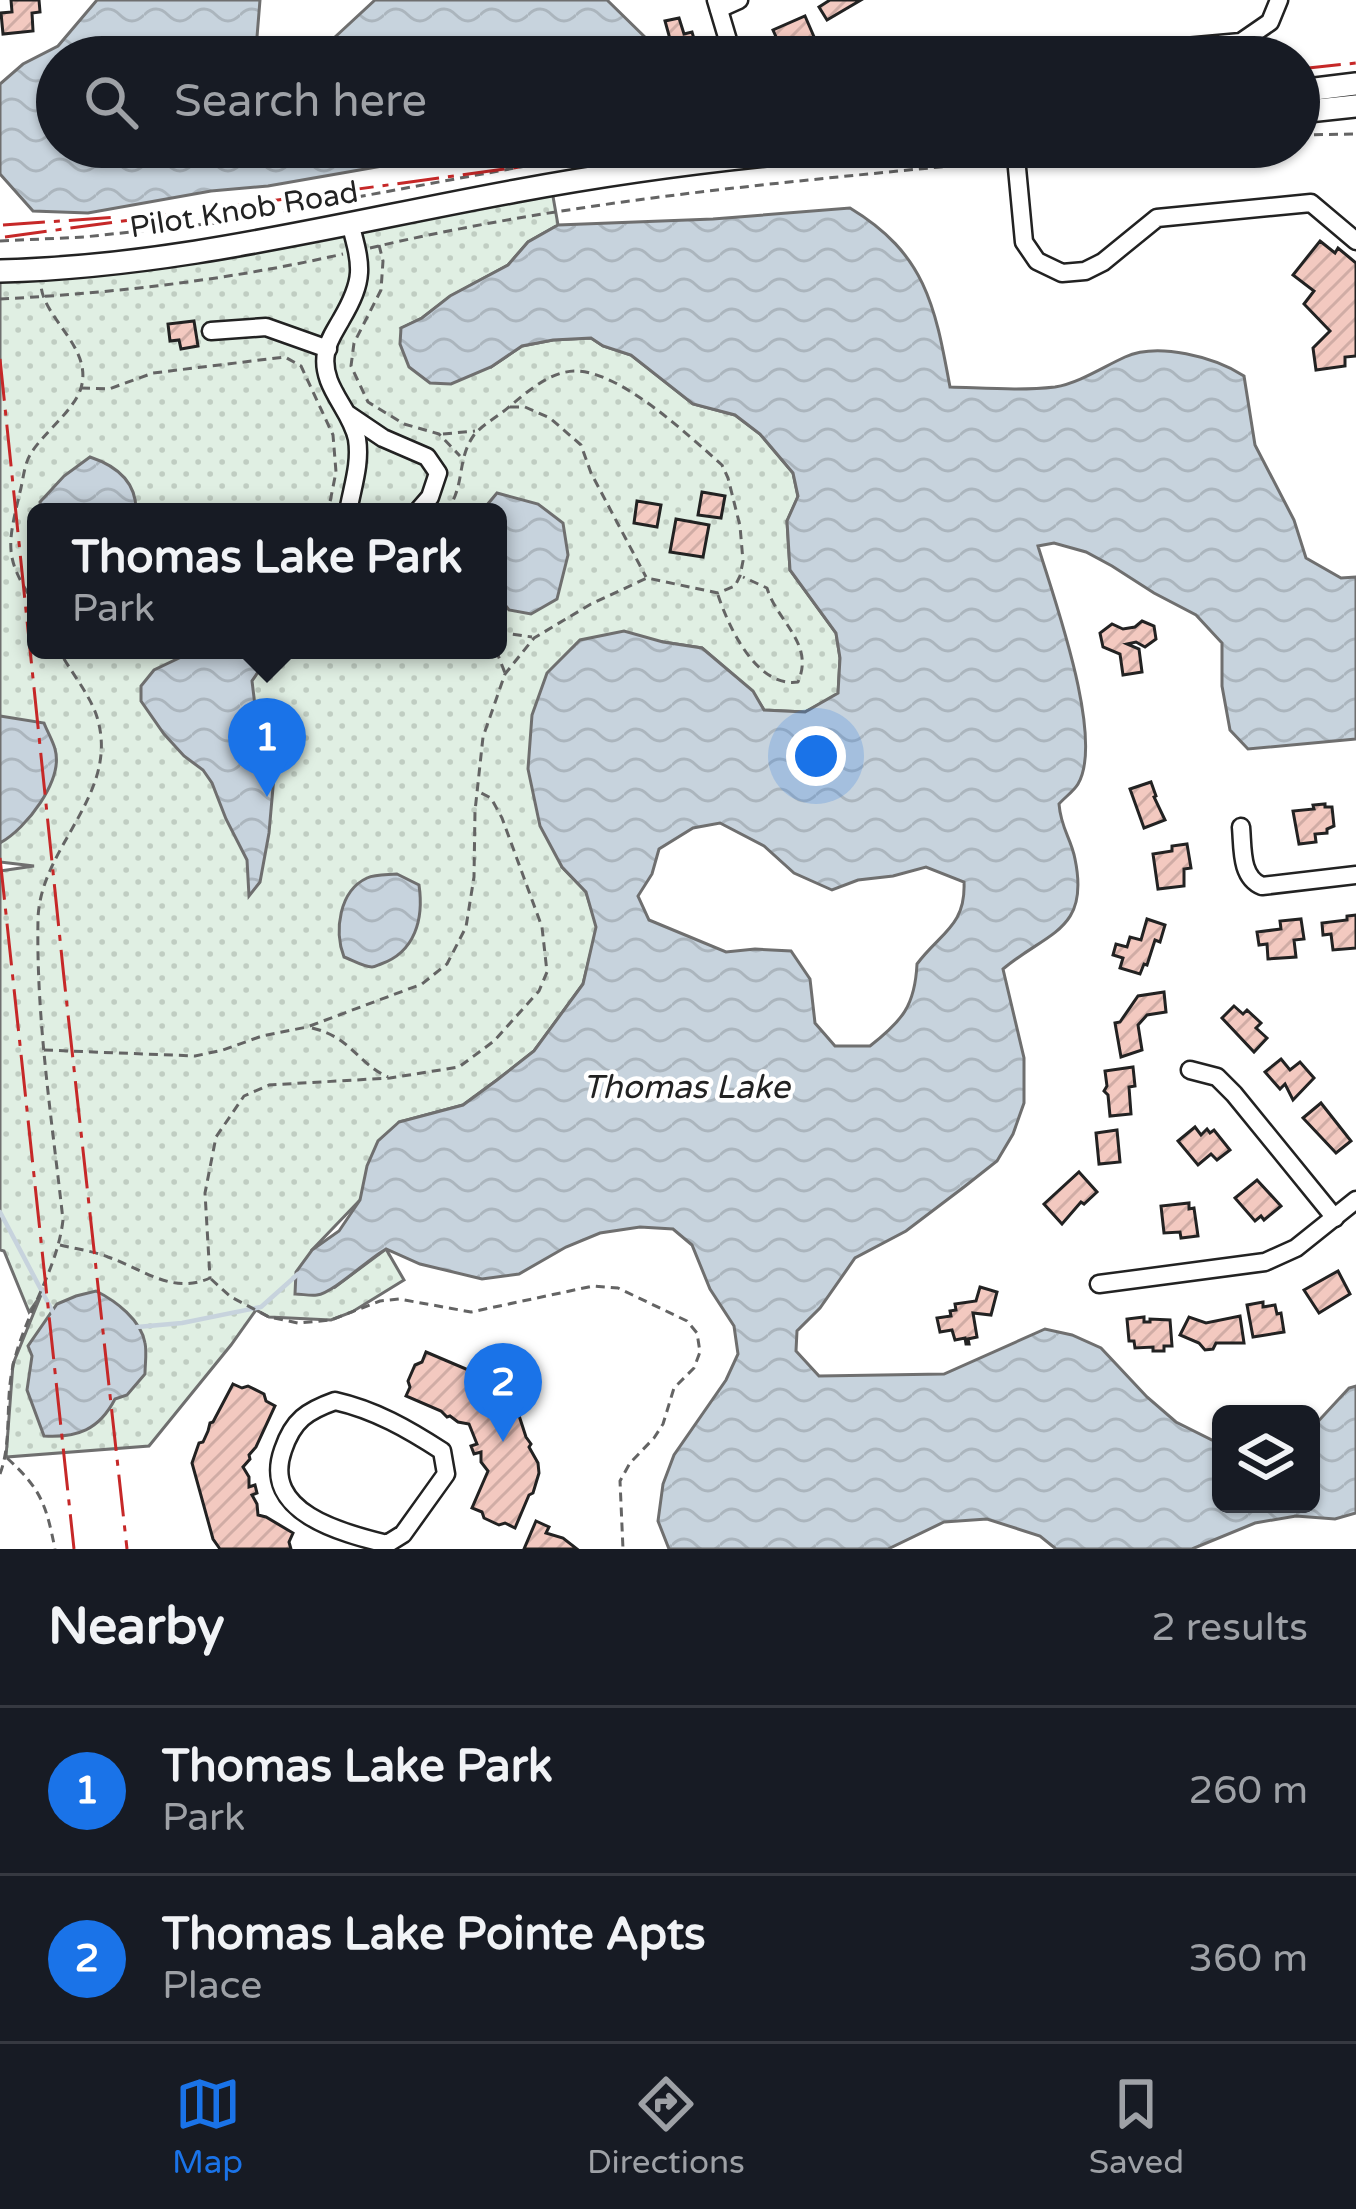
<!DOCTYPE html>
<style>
:root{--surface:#171b24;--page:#242831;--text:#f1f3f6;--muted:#9ea1a6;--line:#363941;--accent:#1a73e8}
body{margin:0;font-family:"Varela Round",sans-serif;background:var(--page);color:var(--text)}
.controls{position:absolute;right:36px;bottom:36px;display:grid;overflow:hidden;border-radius:18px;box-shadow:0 3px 9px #0004}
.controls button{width:108px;height:108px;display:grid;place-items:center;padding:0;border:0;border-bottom:3px solid var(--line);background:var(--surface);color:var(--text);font:60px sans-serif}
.you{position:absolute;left:816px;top:756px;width:42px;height:42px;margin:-30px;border:9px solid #fff;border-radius:50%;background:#1a73e8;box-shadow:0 0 0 18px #1a73e833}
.badge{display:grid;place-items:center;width:78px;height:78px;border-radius:50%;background:var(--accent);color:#fff;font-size:39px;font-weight:700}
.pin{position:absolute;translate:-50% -99px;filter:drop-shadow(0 3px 6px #0008)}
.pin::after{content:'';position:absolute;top:63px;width:42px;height:36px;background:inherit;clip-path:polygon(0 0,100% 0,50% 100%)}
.popup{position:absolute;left:27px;top:503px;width:480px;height:156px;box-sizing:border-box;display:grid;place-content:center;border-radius:18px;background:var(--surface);filter:drop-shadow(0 3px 9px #0005);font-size:39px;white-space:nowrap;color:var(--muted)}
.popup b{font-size:45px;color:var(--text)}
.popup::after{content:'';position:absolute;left:50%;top:100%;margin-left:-24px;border:24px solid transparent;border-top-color:var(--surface)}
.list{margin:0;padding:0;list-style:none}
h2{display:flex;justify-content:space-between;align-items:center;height:156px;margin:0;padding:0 48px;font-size:51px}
h2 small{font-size:39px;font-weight:400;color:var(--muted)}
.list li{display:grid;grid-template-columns:78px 1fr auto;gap:36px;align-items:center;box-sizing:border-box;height:168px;padding:0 48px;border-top:3px solid var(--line)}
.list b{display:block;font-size:45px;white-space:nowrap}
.list p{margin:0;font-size:39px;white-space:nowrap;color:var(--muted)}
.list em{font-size:39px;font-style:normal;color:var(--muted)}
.icon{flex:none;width:66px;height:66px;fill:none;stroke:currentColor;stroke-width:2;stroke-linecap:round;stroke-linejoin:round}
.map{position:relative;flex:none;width:1356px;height:1549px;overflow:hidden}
.search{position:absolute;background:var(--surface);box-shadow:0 3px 9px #0004;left:36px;right:36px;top:36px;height:132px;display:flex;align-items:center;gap:30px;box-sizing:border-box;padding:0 42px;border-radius:66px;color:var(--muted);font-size:45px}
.sheet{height:492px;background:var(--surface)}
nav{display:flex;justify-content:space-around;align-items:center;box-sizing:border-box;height:168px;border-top:3px solid var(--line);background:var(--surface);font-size:33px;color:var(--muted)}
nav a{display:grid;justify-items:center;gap:6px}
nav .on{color:var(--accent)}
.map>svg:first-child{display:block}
.park{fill:url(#park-dots);stroke:#6f6f6f;stroke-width:3;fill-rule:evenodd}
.water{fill:url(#water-waves);stroke:#6f6f6f;stroke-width:3;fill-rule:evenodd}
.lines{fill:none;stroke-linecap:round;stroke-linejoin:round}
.stream{stroke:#c7d3dd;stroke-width:4.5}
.building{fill:url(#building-hatch);stroke:#222;stroke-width:3}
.minor-casing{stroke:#222;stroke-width:21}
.major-casing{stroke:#222;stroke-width:26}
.path{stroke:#646464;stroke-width:3;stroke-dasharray:9 6;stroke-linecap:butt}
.minor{stroke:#fff;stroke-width:16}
.major{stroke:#fff;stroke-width:21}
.power{stroke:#c62828;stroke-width:3;stroke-dasharray:42 9 6 9;stroke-linecap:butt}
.labels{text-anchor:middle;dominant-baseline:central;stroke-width:9;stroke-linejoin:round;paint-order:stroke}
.street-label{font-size:30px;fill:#222;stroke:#fff}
.water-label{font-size:33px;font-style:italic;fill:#222;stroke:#fff}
</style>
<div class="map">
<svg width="1356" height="1549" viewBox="0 0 1356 1549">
<defs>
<pattern id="park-dots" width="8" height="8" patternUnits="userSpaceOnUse" patternTransform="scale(3)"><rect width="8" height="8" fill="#e0efe3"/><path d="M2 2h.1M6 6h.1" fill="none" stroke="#c0cdc2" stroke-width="1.8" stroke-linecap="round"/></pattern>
<pattern id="water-waves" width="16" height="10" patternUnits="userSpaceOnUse" patternTransform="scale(3)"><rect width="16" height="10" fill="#c7d3dd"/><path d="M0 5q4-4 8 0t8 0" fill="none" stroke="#abb5bd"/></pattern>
<pattern id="building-hatch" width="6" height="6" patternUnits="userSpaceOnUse" patternTransform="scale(3)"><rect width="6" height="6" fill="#f3c9c0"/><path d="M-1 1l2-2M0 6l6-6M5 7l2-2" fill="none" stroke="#d0aca5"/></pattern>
</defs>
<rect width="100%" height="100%" fill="#fff"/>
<path class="park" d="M551 185 558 225 528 242 508 265 451 296 422 318 402 328 491 367 522 346 553 340 591 338 603 346 631 355 693 404 735 415 760 434 793 473 798 497 787 521 790 570 836 633 840 658 838 694 805 712 764 710 752 691 702 648 663 642 562 867 586 892 597 927 583 984 534 1051 497 1080 463 1105 399 1122 360 1200 312 1250 335 1287 386 1249 404 1280 352 1312 331 1320 269 1317 256 1310 231 1345 149 1446 6 1457 13 1364 41 1295 29 1312 4 1251 0 1250V871L34 866 0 862V270L86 265ZM36 512H498V650H36Z"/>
<g class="water">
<polygon points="97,0 260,0 257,37 280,57 57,57 57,147 457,147 445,153 388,165 268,186 211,191 88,213 33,211 0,174 0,84 23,64 58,46"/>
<polygon points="375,0 607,0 651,43 655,57 296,57 321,50"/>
<path d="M850 208C926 254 935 306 950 387 985 388 1020 391 1055 387 1079 383 1103 367 1125 357 1158 342 1215 357 1244 376L1255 445 1294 520 1306 558 1341 578 1356 577V739L1248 749 1230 730 1222 686V643L1196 615 1154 593 1112 566 1086 552 1054 543 1038 546C1053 596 1105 738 1078 784 1074 791 1064 798 1059 804 1061 829 1071 838 1075 859 1090 931 1047 932 1003 969L1024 1058V1103L1013 1134 997 1161 964 1187 906 1231 855 1258 820 1308 797 1331 796 1351 819 1376 944 1374 1045 1329 1072 1335 1101 1348 1147 1397 1176 1422 1212 1440 1221 1441V1504H1311V1429L1349 1388 1356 1386V1513L1335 1519 1296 1516 1255 1523 1192 1549H1056L1040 1536 987 1519 944 1522 888 1549H669L658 1521 663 1484 674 1455 726 1380 738 1354 734 1326 710 1289 692 1245 673 1229 640 1227 600 1233 566 1247 519 1274 482 1279 420 1264 386 1249C368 1259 333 1293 317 1295 310 1296 302 1294 295 1294L296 1272 312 1250 339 1231 360 1200 367 1166 378 1141 399 1122 463 1105 497 1080 534 1051 583 984 596 927 586 892 562 867 540 826 528 769 532 715 547 673 580 640 624 631 663 642 702 648 753 691 764 710 805 712 838 693 840 658 836 633 790 570 787 521 798 496 793 473 760 434 735 415 693 404 631 355 603 346 591 338 553 340 522 346 491 367 451 384 430 383 409 367 400 344 401 328 422 318 450 296 508 265 528 242 558 225 713 219ZM720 823 764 846 794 873 832 890 858 880 893 876 926 867 964 882C966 926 940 933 917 964 915 1006 902 1021 870 1046H835L815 1023 810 979 791 951 755 949 726 952 649 920 638 896 652 874 659 849 693 828Z"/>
<path d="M90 457C117 466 137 483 136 512H41L40 502 64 476Z"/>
<polygon points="497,493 538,504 563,523 568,555 557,599 531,614 509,610 498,596 498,512 486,512 487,505"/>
<polygon points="196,650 273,650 252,681 260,747 274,776 269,833 260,882 249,896 247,860 226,819 212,783 203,770 184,756 164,734 141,701 141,686 154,670"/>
<path d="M0 716 44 723C47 731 53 741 55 749 64 780 26 829 0 843Z"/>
<path d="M397 874 419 885C424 919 415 952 381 964 378 965 375 967 372 967 364 967 352 960 344 957 334 931 339 891 367 878 376 874 387 875 397 874Z"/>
<path d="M96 1291C116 1301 141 1320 145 1343 147 1352 145 1364 145 1374L127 1395 115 1399C99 1430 77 1438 44 1436L27 1390 32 1356 28 1346 57 1304 76 1296Z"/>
</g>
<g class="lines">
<g class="stream">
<polyline points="0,1212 56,1318"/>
<polyline points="137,1327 182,1323 261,1307 298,1274"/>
</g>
</g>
<g class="building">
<polygon points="11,0 39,0 40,12 32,13 33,31 3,34 1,13 12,12"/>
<polygon points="830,0 829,0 861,0 827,20 819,7"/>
<polygon points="805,16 818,46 785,57 773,30"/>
<polygon points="679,18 684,34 692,32 698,52 670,57 665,40 670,39 665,21"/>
<polygon points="1320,241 1335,253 1338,248 1356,263 1356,356 1345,357 1345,366 1316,370 1313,348 1330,331 1304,304 1314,291 1293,275"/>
<polygon points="194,321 198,346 181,349 179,340 170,341 168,324"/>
<polygon points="702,492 725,496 721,518 698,515"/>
<polygon points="637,501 661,505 657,527 634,523"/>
<polygon points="676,519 709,525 703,557 670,552"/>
<polygon points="1142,621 1154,626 1156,639 1145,647 1136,642 1127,644 1139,649 1142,672 1123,675 1120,654 1103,647 1100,633 1112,624 1123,629 1135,627"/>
<polygon points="1151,782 1156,796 1154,797 1165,820 1144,828 1130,789"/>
<polygon points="1325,804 1325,807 1332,807 1334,826 1327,829 1327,833 1315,834 1316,842 1299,844 1293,811 1314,809 1313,805"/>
<polygon points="1187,844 1191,868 1184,869 1184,886 1158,889 1153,854 1172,851 1172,846"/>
<polygon points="1356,915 1356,948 1333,950 1331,934 1323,935 1322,923 1347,920 1347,916"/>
<polygon points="1147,919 1165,925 1160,942 1155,940 1147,965 1144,964 1140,974 1120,968 1123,958 1113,955 1116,944 1127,947 1130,937 1141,940"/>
<polygon points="1301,919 1304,939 1294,940 1296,957 1268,959 1267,944 1259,945 1257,932 1281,929 1280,921"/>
<polygon points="1164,992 1166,1012 1147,1015 1138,1025 1142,1050 1121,1057 1115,1023 1120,1022 1138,996"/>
<polygon points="1234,1006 1243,1014 1247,1010 1261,1023 1256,1028 1267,1038 1254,1052 1222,1018"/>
<polygon points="1281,1059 1290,1070 1300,1062 1314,1078 1293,1100 1285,1084 1280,1089 1265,1072"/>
<polygon points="1133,1067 1135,1086 1129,1087 1131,1114 1110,1116 1108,1095 1104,1091 1107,1086 1105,1071"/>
<polygon points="1321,1103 1351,1141 1336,1153 1303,1118"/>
<polygon points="1195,1127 1201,1135 1207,1129 1210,1133 1214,1130 1230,1150 1217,1160 1211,1154 1198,1165 1178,1141"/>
<polygon points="1117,1130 1120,1162 1099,1164 1096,1133"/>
<polygon points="1079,1172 1097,1192 1084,1204 1081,1202 1062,1224 1044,1204"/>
<polygon points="1257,1180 1281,1206 1264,1220 1261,1216 1255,1221 1235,1198"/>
<polygon points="1189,1203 1189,1209 1194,1208 1198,1236 1181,1238 1180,1232 1164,1233 1161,1206"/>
<polygon points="1338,1271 1350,1294 1319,1313 1304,1290"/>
<polygon points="980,1287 997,1292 991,1315 973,1313 977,1337 968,1339 969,1344 966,1344 965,1338 955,1340 952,1330 940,1332 937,1318 951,1316 950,1311 956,1310 955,1304 976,1301"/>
<polygon points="1263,1302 1263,1307 1275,1305 1277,1314 1281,1313 1284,1332 1253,1337 1247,1305"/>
<polygon points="1240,1316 1244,1343 1216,1343 1213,1349 1205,1350 1199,1343 1180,1335 1189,1317 1206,1323"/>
<polygon points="1144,1317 1144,1322 1150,1322 1150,1319 1170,1320 1172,1346 1164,1346 1164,1351 1153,1351 1153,1347 1135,1348 1134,1341 1129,1341 1127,1319"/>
<polygon points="426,1352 499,1383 513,1397 526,1437 531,1444 529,1447 538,1463 539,1473 533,1493 529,1495 515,1528 505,1523 499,1525 484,1518 482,1512 472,1508 488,1471 481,1462 481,1452 474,1454 471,1446 477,1444 469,1424 458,1422 450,1416 447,1417 441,1411 406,1396 410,1387 408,1381 415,1365 422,1362"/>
<polygon points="233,1384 242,1388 248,1386 264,1394 266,1401 275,1406 256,1447 249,1455 250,1459 243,1467 249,1477 249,1487 255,1485 257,1493 252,1495 257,1504 258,1515 266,1517 293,1533 289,1542 291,1549 220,1549 213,1539 192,1463 199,1443 203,1442 208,1431 210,1423 213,1422"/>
<polygon points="536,1521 549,1527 546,1533 563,1538 577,1549 524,1549"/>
</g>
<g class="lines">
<defs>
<g id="minor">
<polyline points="716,0 733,57"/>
<polyline points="719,9 739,0"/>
<polyline points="1074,57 1241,42 1270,22 1279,0"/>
<polyline points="1015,147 1024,242 1037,261 1062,273 1085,271 1103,262 1157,218 1311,203 1356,241"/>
<polyline points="211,331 266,327 328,349"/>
<polyline points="349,415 383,438 427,457 438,473 430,497 417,512"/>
<path d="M348 512C352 488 361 464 357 439 351 409 320 386 326 353 327 342 336 329 341 320 365 279 362 267 350 223"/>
<path d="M1241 827C1243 848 1240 877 1262 886L1356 875"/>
<polyline points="1190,1070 1217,1077 1234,1094 1335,1218"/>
<polyline points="1099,1284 1265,1262 1296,1248 1356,1200"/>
<path d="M335 1401C375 1410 408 1429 442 1451L446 1474 403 1534 387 1544C341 1533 261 1512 283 1450 293 1420 307 1411 335 1401Z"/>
</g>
<g id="major">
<polyline points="1299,91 1356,84"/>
<polyline points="1299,112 1356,106"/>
<path d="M0 271C175 267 346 222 516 191 628 170 741 156 853 147"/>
</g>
</defs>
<use href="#minor" class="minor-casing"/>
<use href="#major" class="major-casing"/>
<g class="path">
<polyline points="1299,135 1356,134"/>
<polyline points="1029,158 1162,147"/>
<polyline points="0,241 84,237 216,223 629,147"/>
<polyline points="379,245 383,261 381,290 354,343 351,366 368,402 404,424 439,434 460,456"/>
<path d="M370 248C578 199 789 182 1001 161"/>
<path d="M0 299C116 293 229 280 343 254"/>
<polyline points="81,388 109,389 153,373 285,357 301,366 333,435 336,472 328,512"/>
<polyline points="510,407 525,407 550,418 581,445 591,473 646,577"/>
<polyline points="443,434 475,431"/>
<path d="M718 595C729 628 757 688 798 682 815 643 777 622 767 588L743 577"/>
<path d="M36 606C4 558 7 547 20 492 23 481 24 465 30 455 41 435 74 411 81 388 93 348 44 319 41 286"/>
<polyline points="498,632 532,637"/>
<polyline points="496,650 505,673"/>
<path d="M312 1028C351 1037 357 1063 388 1077"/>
<path d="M44 1050 195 1056 223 1050 262 1036 307 1027 422 984 447 964 466 927 474 877 475 811 483 737 505 674 534 638 591 604 647 578 718 593 735 586 740 576 743 561 740 526 728 478 722 465C689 436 620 370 574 371 550 372 528 391 510 406 499 416 483 424 474 435 456 460 466 486 446 512"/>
<path d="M60 1245C76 1249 93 1251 108 1257 143 1269 172 1295 210 1278L205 1193 216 1137 244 1096 269 1085 390 1078 459 1067 494 1041 539 991 547 972 542 927 502 818 491 798 479 792"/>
<polyline points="211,1279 231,1297 269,1317 298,1323 331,1320 380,1301 399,1299 471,1312 593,1286 618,1288 687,1321 697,1333 700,1352 694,1368 674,1388 663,1424 654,1438 630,1463 620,1481 623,1549"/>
<path d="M7 1458C41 1489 46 1504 55 1549"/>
<path d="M0 1474C13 1439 4 1399 14 1362 26 1312 57 1271 63 1220 52 1120 36 1019 38 919 40 845 123 793 96 714 88 692 70 671 59 650"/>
</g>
<use href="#minor" class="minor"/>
<use href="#major" class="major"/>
<g class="power">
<polyline points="1299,69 1356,63"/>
<polyline points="3,225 117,217"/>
<polyline points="5,237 667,147"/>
<polyline points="0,359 64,978 127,1549"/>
<polyline points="0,858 74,1549"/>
</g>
</g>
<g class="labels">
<g class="street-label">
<text transform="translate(244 210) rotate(-9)">Pilot Knob Road</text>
</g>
<g class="water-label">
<text x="686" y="1087">Thomas Lake</text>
</g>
</g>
</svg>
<div class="controls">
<button><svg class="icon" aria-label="layers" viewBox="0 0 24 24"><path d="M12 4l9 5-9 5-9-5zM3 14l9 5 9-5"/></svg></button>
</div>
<div class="you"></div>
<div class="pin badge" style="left:267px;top:797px">1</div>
<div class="popup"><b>Thomas Lake Park</b>Park</div>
<div class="pin badge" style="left:503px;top:1442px">2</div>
<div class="search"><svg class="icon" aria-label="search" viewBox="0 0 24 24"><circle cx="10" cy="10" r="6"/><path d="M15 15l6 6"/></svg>Search here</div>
</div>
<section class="sheet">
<h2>Nearby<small>2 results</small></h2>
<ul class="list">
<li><span class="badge">1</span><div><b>Thomas Lake Park</b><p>Park</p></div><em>260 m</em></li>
<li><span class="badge">2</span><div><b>Thomas Lake Pointe Apts</b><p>Place</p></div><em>360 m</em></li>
</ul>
</section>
<nav>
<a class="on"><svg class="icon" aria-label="map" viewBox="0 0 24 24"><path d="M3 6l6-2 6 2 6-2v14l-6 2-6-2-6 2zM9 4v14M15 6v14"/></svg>Map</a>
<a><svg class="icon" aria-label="directions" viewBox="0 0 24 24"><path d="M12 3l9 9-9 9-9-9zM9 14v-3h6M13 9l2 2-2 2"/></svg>Directions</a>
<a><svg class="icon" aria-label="saved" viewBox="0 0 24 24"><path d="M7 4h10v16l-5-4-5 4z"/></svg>Saved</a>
</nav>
